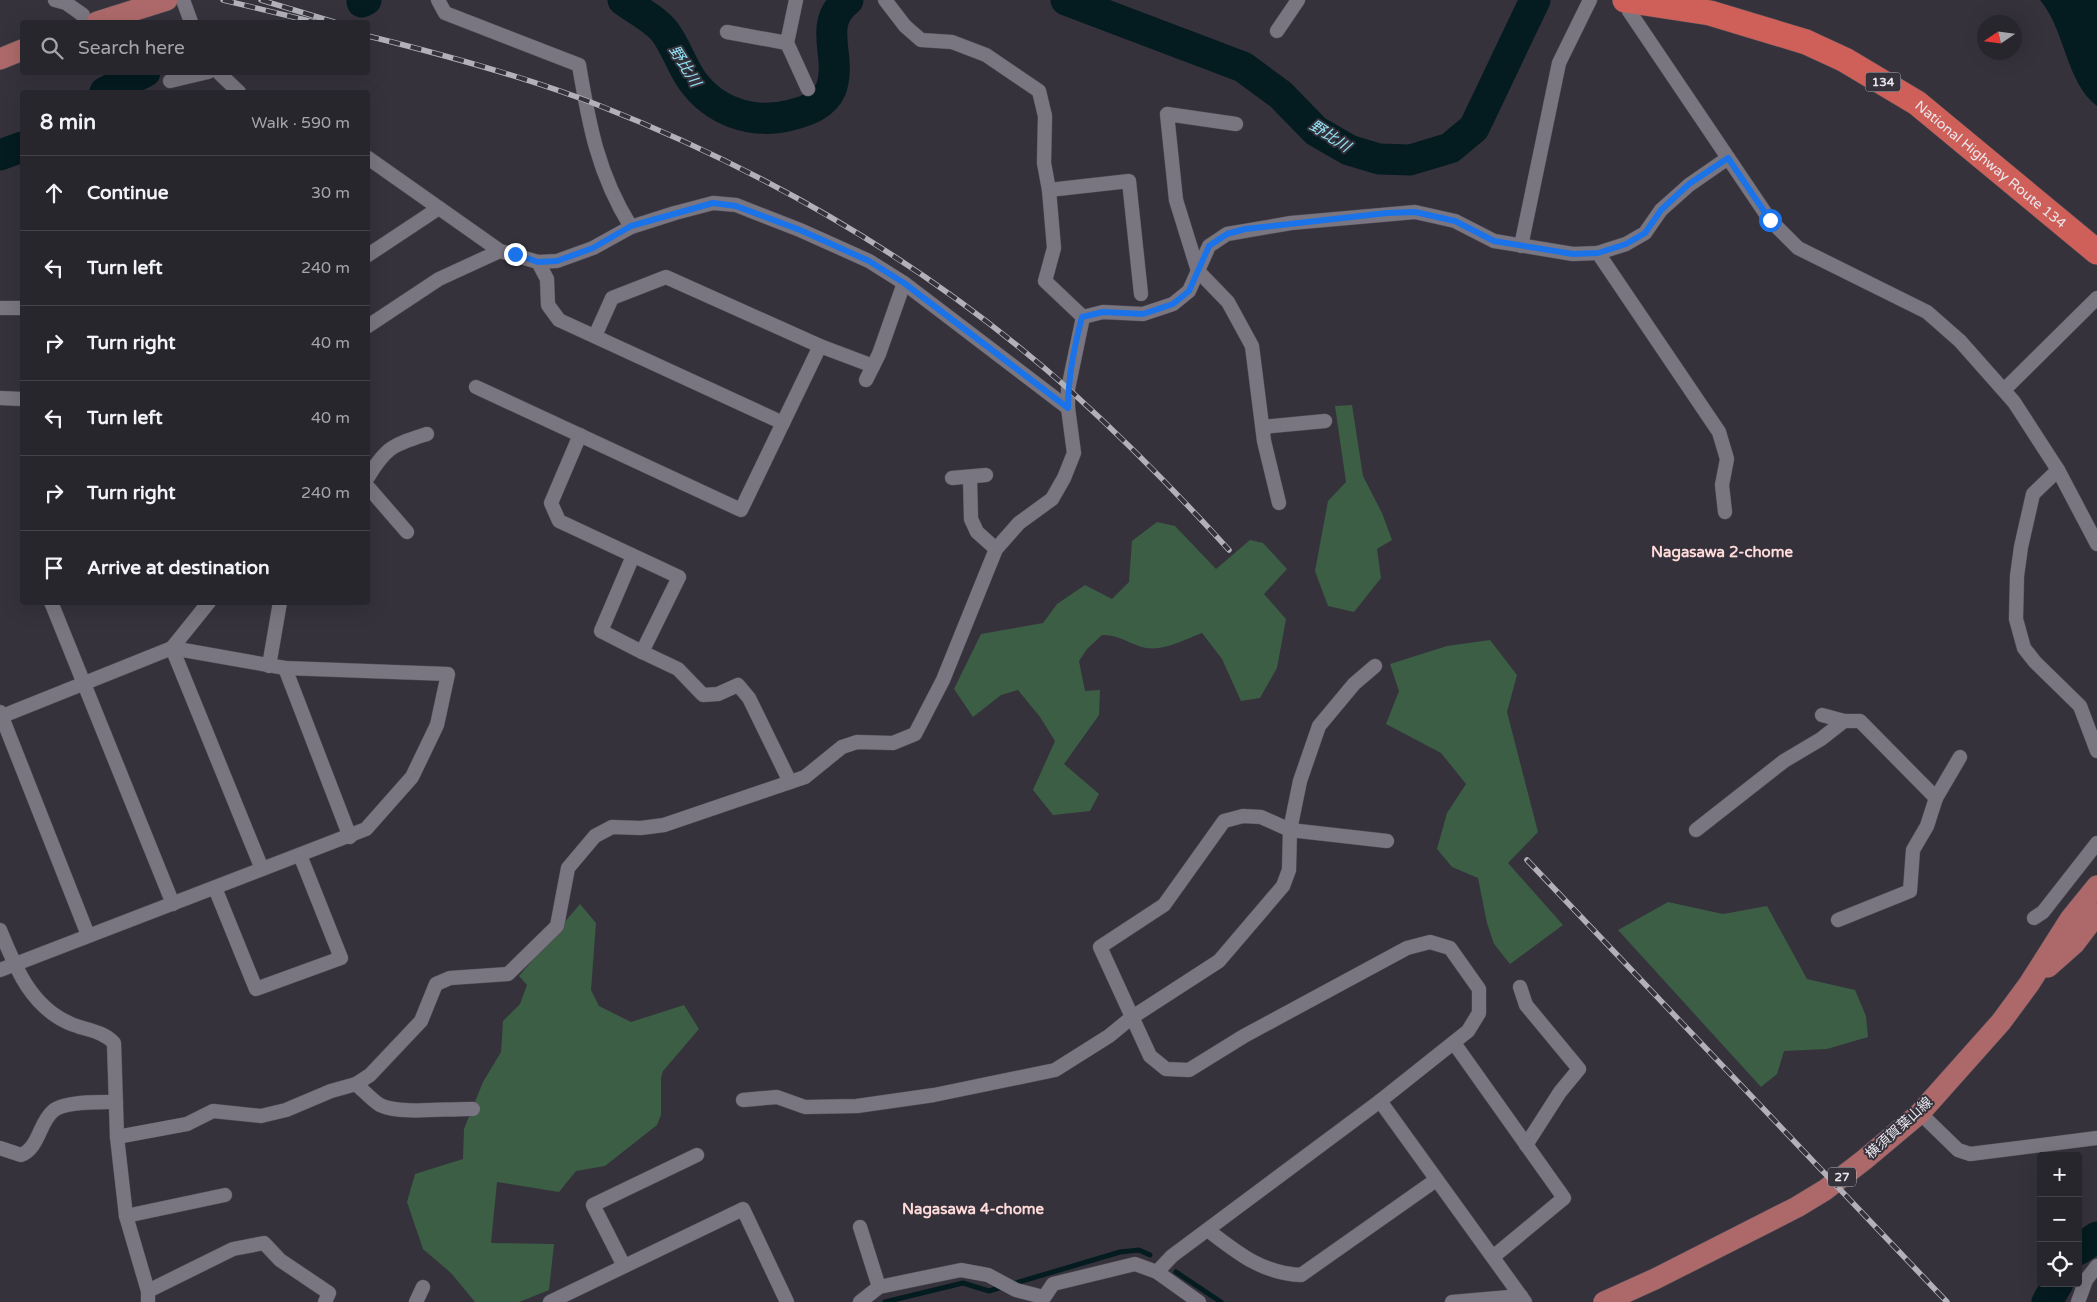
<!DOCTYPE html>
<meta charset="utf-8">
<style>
:root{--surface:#28262d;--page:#302e35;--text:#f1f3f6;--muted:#a5a5aa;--line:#444349}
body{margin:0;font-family:"Varela Round","Noto Sans JP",sans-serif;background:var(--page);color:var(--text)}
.controls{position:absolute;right:15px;bottom:15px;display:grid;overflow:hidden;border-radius:5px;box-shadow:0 5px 20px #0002}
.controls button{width:45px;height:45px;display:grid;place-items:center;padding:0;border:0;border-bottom:1px solid var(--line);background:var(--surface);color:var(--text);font:25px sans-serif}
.compass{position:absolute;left:1977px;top:15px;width:45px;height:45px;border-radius:50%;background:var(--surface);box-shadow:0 5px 20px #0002;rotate:257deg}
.stop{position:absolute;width:15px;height:15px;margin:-11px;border:4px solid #1a73e8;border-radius:50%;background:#fff}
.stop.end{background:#1a73e8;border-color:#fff;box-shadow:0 1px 5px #0008}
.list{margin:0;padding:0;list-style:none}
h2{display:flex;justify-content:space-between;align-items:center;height:65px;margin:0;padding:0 20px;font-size:21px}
h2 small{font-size:16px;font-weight:400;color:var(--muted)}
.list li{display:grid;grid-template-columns:32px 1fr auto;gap:15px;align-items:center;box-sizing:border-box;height:75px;padding:0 20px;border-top:1px solid var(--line)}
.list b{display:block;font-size:19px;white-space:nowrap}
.list em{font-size:16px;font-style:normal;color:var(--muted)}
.icon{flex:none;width:28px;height:28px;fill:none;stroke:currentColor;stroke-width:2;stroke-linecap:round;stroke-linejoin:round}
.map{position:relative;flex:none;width:2097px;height:1302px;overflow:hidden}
.search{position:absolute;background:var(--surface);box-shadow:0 5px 20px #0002;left:20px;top:20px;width:350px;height:55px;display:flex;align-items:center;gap:12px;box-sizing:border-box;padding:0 18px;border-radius:5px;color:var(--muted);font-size:19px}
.panel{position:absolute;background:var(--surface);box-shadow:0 5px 20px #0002;left:20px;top:90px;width:350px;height:515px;border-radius:5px}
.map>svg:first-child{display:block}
.green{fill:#3b5e45}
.water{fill:#041b20}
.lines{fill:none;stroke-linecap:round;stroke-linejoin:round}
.stream{stroke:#041b20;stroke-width:5}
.river{stroke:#041b20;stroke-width:31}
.street-casing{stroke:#524f58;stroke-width:15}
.primary-casing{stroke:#524f58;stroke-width:22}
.highway-casing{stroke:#524f58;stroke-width:26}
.street{stroke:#7a7681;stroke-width:14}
.primary{stroke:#ad6969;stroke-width:21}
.highway{stroke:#cf6059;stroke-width:25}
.rail-casing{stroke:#b3b1b8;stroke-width:5.5}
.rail{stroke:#35323c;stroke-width:4;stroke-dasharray:11;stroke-linecap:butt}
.route{stroke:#1a73e8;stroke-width:6}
.labels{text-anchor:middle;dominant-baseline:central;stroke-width:4;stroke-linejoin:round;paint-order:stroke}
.shield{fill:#35323c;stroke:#b3b1b8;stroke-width:1}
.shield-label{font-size:12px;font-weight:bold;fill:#e9e7ed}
.street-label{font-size:14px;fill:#e9e7ed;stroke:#35323c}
.water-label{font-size:15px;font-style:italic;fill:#94e7f9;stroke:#35323c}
.neighbourhood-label{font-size:15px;font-weight:bold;fill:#fedbd9;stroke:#35323c}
</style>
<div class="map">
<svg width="2097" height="1302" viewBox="0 0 2097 1302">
<rect width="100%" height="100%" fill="#35323c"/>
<g class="green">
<polygon points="1352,405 1363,476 1382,513 1392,540 1377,549 1381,578 1354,612 1328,606 1315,571 1328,501 1346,482 1335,406"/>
<path d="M1157 522 1175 526 1216 569 1250 540 1263 543 1287 569 1264 594 1286 619 1277 668 1260 698 1241 701 1222 659 1202 633C1185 639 1165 651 1146 648 1131 645 1119 634 1102 635L1087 649 1079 661 1085 691 1100 690 1099 715 1064 764 1099 794 1090 811 1053 815 1033 790 1055 741 1040 717 1018 690 1001 695 973 717 954 689 981 634 1043 623 1057 604 1085 585 1112 599 1129 582 1132 541Z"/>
<polygon points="1490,640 1517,675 1507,712 1538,832 1508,863 1563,925 1510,964 1494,944 1487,923 1478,878 1452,867 1437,849 1447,813 1466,784 1441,753 1386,724 1399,691 1390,664 1447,646"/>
<polygon points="1668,902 1723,914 1767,906 1807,979 1855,990 1866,1016 1868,1037 1827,1049 1784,1051 1777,1074 1761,1087 1618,930"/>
<polygon points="580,904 596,923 591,990 599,1006 631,1022 684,1005 699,1029 663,1071 661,1078 661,1115 657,1125 605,1166 576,1171 559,1192 497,1182 491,1243 554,1244 549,1290 519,1302 475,1302 451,1273 423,1249 407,1202 415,1174 463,1159 464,1129 483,1082 501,1052 503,1021 520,1004 527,985 519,976"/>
</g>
<path class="water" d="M2040 0H2097V106C2066 83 2065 29 2040 0Z"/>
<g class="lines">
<g class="stream">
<polyline points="1176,1272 1221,1302"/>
<polyline points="885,1302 963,1283 989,1291 1120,1252 1139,1250 1150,1255"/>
</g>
<g class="river">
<path d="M623 0C636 10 655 19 665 32 676 47 681 64 691 79 714 112 753 125 791 115 807 111 824 105 831 89 843 56 816 25 848 0"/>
<polyline points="1066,0 1243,67 1281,95 1316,131 1349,150 1379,159 1410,160 1450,148 1474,128 1535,0"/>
<polyline points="362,2 366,0"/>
<polyline points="105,92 145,72"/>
<polyline points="0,155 22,147"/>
<polyline points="2078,1250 2097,1237"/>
<polyline points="2047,1302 2058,1283"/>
</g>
<defs>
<g id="street">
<polyline points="55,0 66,3 83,15 84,22"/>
<polyline points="183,0 191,22"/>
<path d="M438 0 445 13 579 65C589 125 598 174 631 227"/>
<polyline points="796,0 787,43 808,89"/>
<polyline points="885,0 905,26 921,40 952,42 986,55 1039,91 1045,116 1044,163 1049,190 1054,248 1045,281 1083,317"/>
<polyline points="1628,0 1629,11 1770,220 1798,248 1927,312 1960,341 2014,402 2058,470 2097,544"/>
<polyline points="1277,31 1298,0"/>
<polyline points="727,32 787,43"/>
<polyline points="218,72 239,92"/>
<polyline points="170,81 208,72"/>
<polyline points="1236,124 1167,114 1176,200 1198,271 1228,302 1252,346 1264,441 1279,503"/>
<polyline points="368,158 500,251 538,262 557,261 593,248 631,227 675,213 713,203 736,205 800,230 869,261 904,283 1068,408"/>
<polyline points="1049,190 1129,181 1141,294"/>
<polyline points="1521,246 1559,63 1590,0"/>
<polyline points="1598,253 1719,432 1727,459 1722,485 1725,512"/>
<polyline points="368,255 439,208"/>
<polyline points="538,262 547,279 548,305 559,320 783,423"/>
<polyline points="0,308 22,308"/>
<polyline points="368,326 439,279 500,251"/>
<polyline points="595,336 612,298 666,277 820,346 873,366"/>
<polyline points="866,380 879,354 904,283"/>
<polyline points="476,387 741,510 820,346"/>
<polyline points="2004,390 2097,298"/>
<polyline points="0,398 22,399"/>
<polyline points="1263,427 1325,421"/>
<polyline points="580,435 551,503 559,521 679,577 642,652 678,669 703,695 718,694 738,685 749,698 790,782"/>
<polyline points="2058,470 2033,494 2021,547 2017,576 2016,619 2024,648 2035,662 2080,706 2097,751"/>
<path d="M368 477C387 446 393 445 427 434"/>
<polyline points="970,477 971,519 977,532 996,549"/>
<polyline points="952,478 986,475"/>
<polyline points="368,487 407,532"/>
<polyline points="633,556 601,631 642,652"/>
<polyline points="51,602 173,904"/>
<polyline points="209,602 172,648 262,869"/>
<polyline points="269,666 280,602"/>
<polyline points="285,668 350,837"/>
<polyline points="0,712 88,935"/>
<polyline points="1822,715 1844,721 1860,721 1936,798 1927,826 1913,850 1910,891 1838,920"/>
<polyline points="0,717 172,648 285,668 448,674 437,725 412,777 366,829 0,970"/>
<polyline points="1936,798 1960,757"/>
<polyline points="1696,830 1784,761 1821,739 1844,721"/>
<polyline points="215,888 256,989 341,958 300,855"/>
<polyline points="2034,918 2043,912 2097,843"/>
<path d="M0 930C15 966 30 1006 69 1023 84 1030 102 1030 114 1043L117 1137"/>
<polyline points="1520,987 1526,1005 1579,1069 1560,1092 1526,1145"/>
<polyline points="1454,1043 1564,1198 1493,1257"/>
<path d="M356 1084C364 1091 372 1100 380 1105 400 1115 449 1108 473 1109"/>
<polyline points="743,1100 777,1097 805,1107 857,1106 934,1095 1055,1070 1109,1036 1131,1018 1219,961 1283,886 1289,870 1290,830 1300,781 1319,726 1354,684 1375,666"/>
<polyline points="1380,1101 1525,1302"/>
<polyline points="1920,1113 1958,1150 1970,1154 2097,1138"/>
<path d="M0 1148 21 1155C39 1148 39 1123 53 1111 65 1101 100 1102 116 1102"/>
<polyline points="126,1216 225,1195"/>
<polyline points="860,1227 879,1287"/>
<path d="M1209 1231C1239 1254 1262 1273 1301 1275L1436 1180"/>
<polyline points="624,1266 593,1205 697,1155"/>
<polyline points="1157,1272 1172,1256 1380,1101 1468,1031 1479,1013 1479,989 1450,948 1430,942 1407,948 1244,1036 1189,1070 1166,1069 1150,1056 1100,947 1164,905 1224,821 1243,816 1261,817 1290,830 1387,841"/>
<polyline points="148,1291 233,1249 264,1243 280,1260 329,1293 325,1302"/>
<polyline points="148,1302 148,1291 126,1216 117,1137 187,1124 213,1111 261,1116 286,1110 331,1091 356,1084 370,1075 421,1021 436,984 450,978 508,974 557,926 568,868 595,836 612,827 641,828 664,825 805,777 842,747 857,742 893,743 915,734 943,680 996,549 1019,523 1052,499 1064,478 1074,453 1068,408 1068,389 1083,317 1103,312 1143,314 1173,304 1189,291 1209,246 1227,234 1291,223 1415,212 1455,221 1494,241 1573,254 1598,253 1626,244 1645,233 1661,210 1689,185 1728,158"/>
<polyline points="416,1302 423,1287"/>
<polyline points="550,1302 743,1209 787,1302"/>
<polyline points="860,1302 879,1287 961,1270 988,1275 1016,1290 1043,1297"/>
<polyline points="1041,1302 1053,1284 1135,1264 1157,1272 1199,1302"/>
<polyline points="1452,1302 1521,1296"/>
<polyline points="2078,1302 2086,1280 2097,1266"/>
</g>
<g id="primary">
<polyline points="97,22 167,0"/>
<polyline points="0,59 22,50"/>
<polyline points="2048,967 2074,944 2097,914"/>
<polyline points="1604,1302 1655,1279 1797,1207 1825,1190 1864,1160 1920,1113 2001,1022 2029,984 2071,918 2097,886"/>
</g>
<g id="highway">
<path id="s1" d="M1625 0 1710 13 1806 42 1845 60 1917 103 2097 252"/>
</g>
</defs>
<use href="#street" class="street-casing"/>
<use href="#primary" class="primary-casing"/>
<use href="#highway" class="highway-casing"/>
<use href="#street" class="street"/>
<use href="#primary" class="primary"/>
<use href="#highway" class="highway"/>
<defs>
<g id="rail">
<polyline points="223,0 314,22"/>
<polyline points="261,0 334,22"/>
<path d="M368 36C445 55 523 76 598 105 771 173 935 269 1074 394 1128 443 1180 496 1229 550"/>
<polyline points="1527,860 1947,1302"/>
</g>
</defs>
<use href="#rail" class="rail-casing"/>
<use href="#rail" class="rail"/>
</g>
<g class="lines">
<path class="route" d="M515 254 538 262 557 261 593 248 631 226 713 203 736 206 800 230 869 261 904 283 1068 408C1068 377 1074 347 1082 317L1103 312 1143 314 1173 304 1189 291 1209 246 1227 234 1245 229 1387 213 1415 212 1455 221 1494 241 1573 254 1598 253 1626 244 1645 233 1661 210 1689 184 1728 158 1770 220"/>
</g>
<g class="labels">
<g class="shield">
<rect x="1865.5" y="72.5" width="35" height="19" rx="4"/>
<rect x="1828" y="1167.5" width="28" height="19" rx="4"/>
</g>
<g class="shield-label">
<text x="1883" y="82">134</text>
<text x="1842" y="1177">27</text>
</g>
<g class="street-label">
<text stroke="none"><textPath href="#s1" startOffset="409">National Highway Route 134</textPath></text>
<text transform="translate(1899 1128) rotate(-42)">横須賀葉山線</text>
</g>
<g class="water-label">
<text transform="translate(685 66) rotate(58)">野比川</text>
<text transform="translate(1330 136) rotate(33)">野比川</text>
</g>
<g class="neighbourhood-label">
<text x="1722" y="552">Nagasawa 2-chome</text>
<text x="973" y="1209">Nagasawa 4-chome</text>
</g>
</g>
</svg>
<div class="controls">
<button>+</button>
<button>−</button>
<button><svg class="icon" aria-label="locate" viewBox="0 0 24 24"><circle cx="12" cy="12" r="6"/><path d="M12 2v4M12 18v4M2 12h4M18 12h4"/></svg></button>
</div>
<svg class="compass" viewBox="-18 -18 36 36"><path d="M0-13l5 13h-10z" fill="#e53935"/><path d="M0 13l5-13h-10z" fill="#a5a5aa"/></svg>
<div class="stop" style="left:1770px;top:220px"></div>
<div class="stop end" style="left:515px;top:254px"></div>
<div class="search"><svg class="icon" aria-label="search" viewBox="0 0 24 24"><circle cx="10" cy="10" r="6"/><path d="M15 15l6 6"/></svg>Search here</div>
<section class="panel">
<h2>8 min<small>Walk · 590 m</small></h2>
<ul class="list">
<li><svg class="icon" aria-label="ahead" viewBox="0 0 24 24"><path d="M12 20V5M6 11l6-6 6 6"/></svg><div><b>Continue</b></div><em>30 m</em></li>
<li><svg class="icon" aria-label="left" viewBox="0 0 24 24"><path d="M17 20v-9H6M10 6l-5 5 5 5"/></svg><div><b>Turn left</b></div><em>240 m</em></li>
<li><svg class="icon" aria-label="right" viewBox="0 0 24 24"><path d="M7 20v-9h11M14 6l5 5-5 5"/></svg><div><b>Turn right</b></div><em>40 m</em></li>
<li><svg class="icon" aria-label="left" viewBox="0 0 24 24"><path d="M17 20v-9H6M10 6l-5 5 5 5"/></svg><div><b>Turn left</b></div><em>40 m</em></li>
<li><svg class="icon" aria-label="right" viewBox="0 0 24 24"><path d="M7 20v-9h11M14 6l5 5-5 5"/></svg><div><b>Turn right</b></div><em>240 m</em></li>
<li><svg class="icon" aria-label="arrive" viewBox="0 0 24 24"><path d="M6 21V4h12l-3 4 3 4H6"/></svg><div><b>Arrive at destination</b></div></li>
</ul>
</section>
</div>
